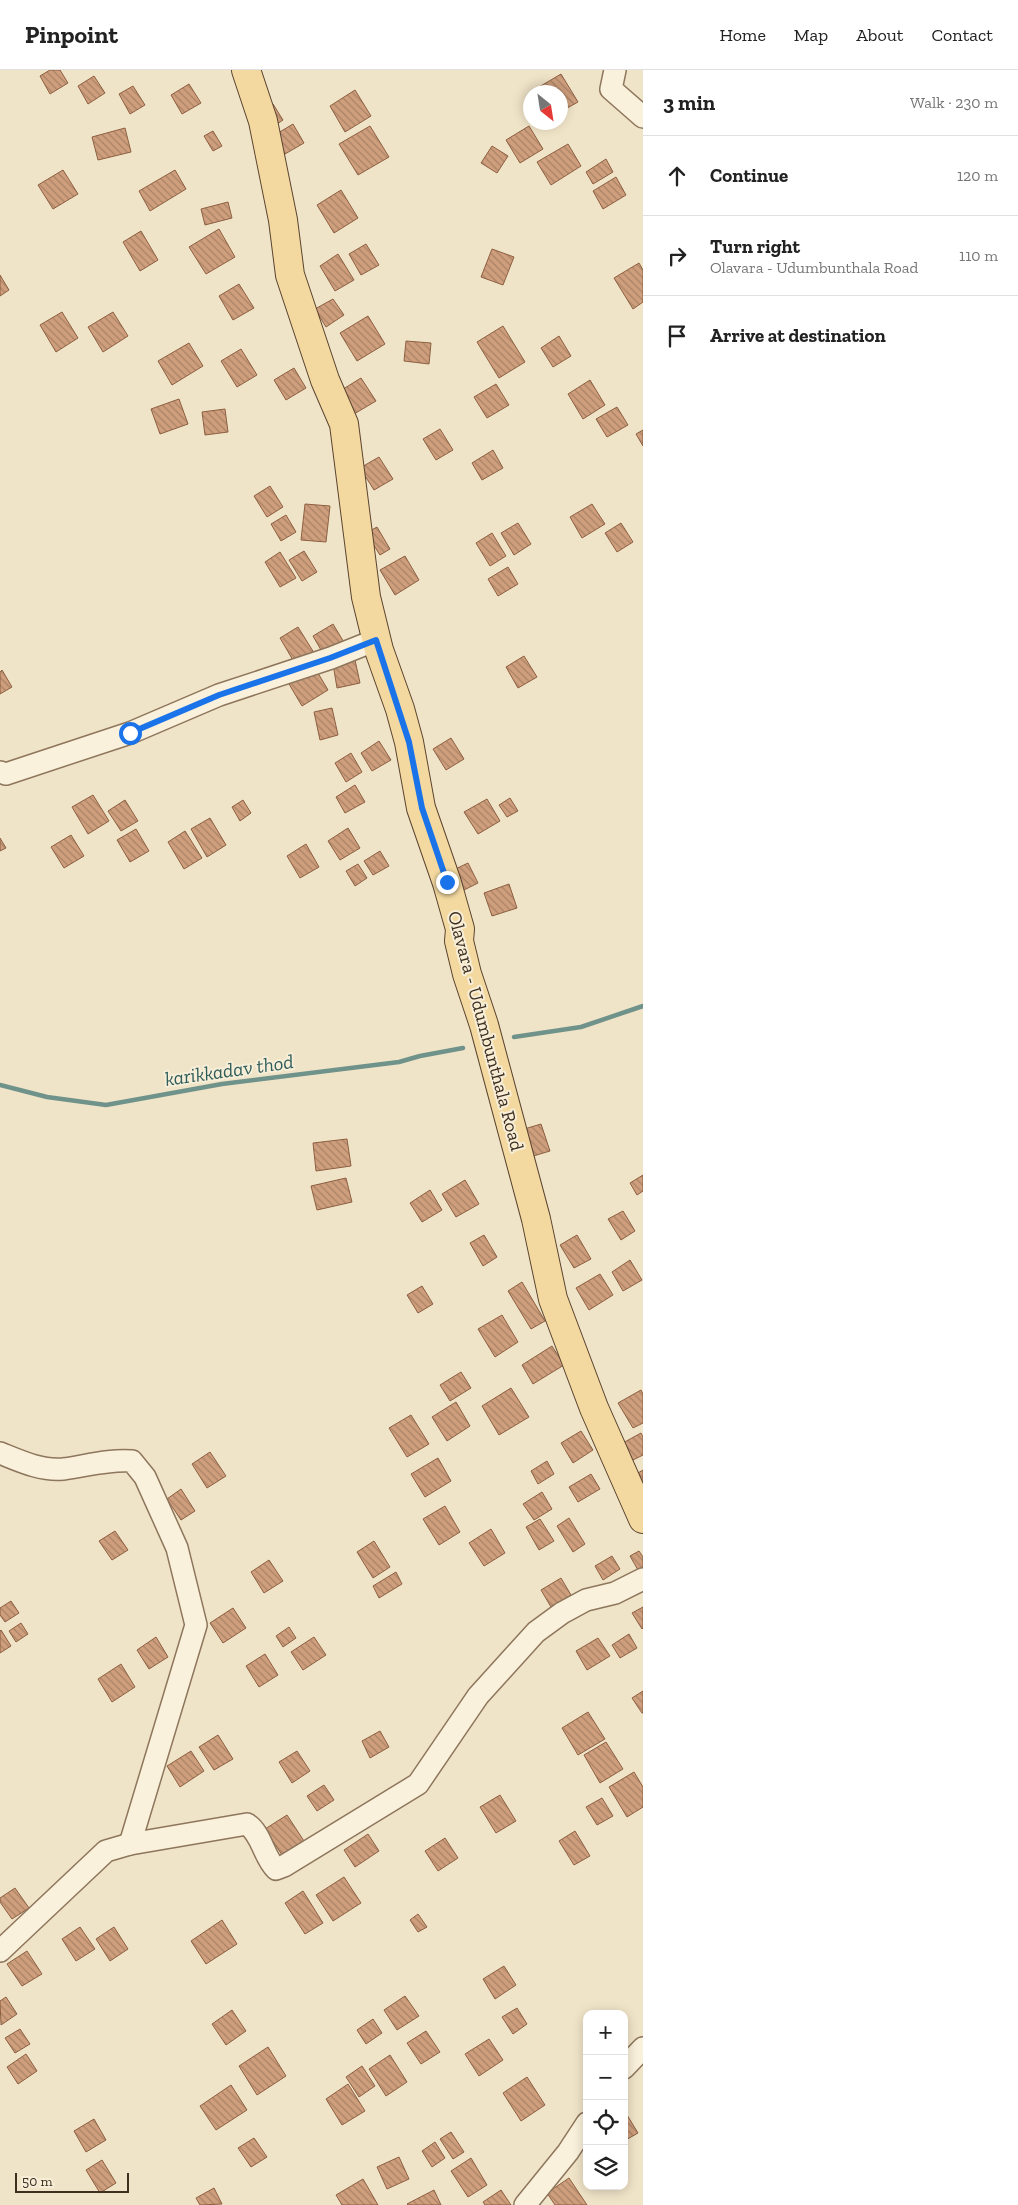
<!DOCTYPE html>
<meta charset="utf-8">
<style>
:root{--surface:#fff;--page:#f2f2f2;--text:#222;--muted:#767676;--line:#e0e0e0}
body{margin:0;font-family:"Zilla Slab",serif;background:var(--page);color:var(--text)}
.controls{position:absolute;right:15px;bottom:15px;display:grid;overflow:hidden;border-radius:10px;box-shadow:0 2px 12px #0003}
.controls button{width:45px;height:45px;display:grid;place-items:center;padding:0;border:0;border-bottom:1px solid var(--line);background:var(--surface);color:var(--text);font:25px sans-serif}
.compass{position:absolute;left:523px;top:15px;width:45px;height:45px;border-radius:50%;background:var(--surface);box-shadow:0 2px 12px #0003;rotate:150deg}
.scale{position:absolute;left:15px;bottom:12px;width:114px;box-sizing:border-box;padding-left:5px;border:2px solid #3d2e20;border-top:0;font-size:14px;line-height:18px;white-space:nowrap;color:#3d2e20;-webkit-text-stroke:4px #f7eed8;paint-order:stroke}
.stop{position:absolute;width:15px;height:15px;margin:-11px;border:4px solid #1a73e8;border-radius:50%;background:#fff}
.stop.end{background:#1a73e8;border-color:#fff;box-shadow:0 1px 5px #0008}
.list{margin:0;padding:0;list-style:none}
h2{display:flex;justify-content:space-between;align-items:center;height:65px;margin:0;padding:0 20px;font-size:21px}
h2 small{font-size:16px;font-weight:400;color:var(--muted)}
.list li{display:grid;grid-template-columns:32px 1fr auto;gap:15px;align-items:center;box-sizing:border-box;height:80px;padding:0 20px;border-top:1px solid var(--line)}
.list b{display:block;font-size:19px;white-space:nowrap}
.list p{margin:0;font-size:16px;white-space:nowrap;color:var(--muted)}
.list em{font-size:16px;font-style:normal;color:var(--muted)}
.icon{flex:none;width:28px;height:28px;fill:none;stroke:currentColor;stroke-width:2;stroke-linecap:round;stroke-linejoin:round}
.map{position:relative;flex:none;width:643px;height:2135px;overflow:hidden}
header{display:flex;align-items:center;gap:30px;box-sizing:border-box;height:70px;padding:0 25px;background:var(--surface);border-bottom:1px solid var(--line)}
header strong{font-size:24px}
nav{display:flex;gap:28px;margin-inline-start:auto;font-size:18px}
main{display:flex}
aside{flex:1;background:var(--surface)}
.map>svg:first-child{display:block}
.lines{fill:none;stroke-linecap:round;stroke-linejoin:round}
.stream{stroke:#6f938a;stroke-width:4.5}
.building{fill:url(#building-back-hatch);stroke:#8d5f41}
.minor-casing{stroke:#8d765c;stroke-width:24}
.major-casing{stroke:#5b4430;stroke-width:30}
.minor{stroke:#faf1dc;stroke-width:21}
.major{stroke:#f3d9a0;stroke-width:28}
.route{stroke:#1a73e8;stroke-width:6}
.labels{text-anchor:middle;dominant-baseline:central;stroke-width:4;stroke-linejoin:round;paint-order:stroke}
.street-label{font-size:19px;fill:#3d2e20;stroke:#f7eed8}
.water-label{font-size:20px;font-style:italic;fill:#2f5d5a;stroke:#f7eed8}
</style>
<header>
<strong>Pinpoint</strong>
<nav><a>Home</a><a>Map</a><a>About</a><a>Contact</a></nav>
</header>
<main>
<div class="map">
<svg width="643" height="2135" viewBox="0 0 643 2135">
<defs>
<pattern id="building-back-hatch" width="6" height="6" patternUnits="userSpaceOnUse" patternTransform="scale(1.25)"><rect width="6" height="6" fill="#cf9f7d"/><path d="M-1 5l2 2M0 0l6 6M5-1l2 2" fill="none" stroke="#a98266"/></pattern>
</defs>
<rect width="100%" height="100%" fill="#f0e4c8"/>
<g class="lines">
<g class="stream">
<polyline points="514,967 581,957 643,936"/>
<polyline points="0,1015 47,1027 106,1035 222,1014 399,992 420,986 463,978"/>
</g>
</g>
<g class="building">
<polygon points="50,0 60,0 68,13 50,24 40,6"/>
<polygon points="561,4 578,32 560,42 560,22 536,22 534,20"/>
<polygon points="94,6 105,23 88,34 78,16"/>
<polygon points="189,14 201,33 182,44 171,25"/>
<polygon points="133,16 145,35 130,44 119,24"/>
<polygon points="355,20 371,46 345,62 330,36"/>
<polygon points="273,34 283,50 274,56 264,39"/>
<polygon points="293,54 304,73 285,84 273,66"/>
<polygon points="370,56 389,87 358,105 339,74"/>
<polygon points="529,56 543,79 520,93 506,70"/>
<polygon points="125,58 131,82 98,90 92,67"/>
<polygon points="213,61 222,76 213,81 204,66"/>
<polygon points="568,74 581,96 551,115 537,92"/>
<polygon points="492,76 508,86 497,103 481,93"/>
<polygon points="606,89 613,102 593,114 586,102"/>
<polygon points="63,100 78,124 53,139 38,115"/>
<polygon points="175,100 186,119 150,141 139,121"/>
<polygon points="616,107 626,125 603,139 593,121"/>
<polygon points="341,120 358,148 334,163 317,135"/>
<polygon points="228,132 232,148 205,155 201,139"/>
<polygon points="219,159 235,187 206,204 189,177"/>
<polygon points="141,161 158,190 140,201 123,172"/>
<polygon points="366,174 379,195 361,205 349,184"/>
<polygon points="492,179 514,187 503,215 481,207"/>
<polygon points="338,184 354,210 335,221 320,196"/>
<polygon points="639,193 643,200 643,232 633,239 614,208"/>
<polygon points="0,205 9,220 0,226"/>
<polygon points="239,214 254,238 233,250 219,226"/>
<polygon points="333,229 344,245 326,257 315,239"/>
<polygon points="62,242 78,268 56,282 40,255"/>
<polygon points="113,242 128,266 103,282 88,257"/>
<polygon points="368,246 385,274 357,291 340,263"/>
<polygon points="503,256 525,292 499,308 477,272"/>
<polygon points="559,266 571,286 553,297 541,278"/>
<polygon points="406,271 431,273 429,294 404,291"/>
<polygon points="189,273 203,296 172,315 158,291"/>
<polygon points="241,279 257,305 237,317 221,291"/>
<polygon points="294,298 306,318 286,330 274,310"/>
<polygon points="361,308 376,331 354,344 340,321"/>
<polygon points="590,310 605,335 583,349 568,324"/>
<polygon points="496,314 509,335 487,348 474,327"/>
<polygon points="179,329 188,354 160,364 151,339"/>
<polygon points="617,337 628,355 607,367 596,349"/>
<polygon points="225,339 228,362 205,365 202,342"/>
<polygon points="440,359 453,380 436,390 423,369"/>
<polygon points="643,360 643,376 636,364"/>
<polygon points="493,380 503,398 482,410 472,393"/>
<polygon points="379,387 393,409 374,420 360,398"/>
<polygon points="270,416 283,437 267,447 254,426"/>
<polygon points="305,434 330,436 326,472 301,470"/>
<polygon points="592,434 605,454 582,468 570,447"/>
<polygon points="286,445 296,462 281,471 271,454"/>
<polygon points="518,453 531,474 514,485 501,463"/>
<polygon points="621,453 633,472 617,482 605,463"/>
<polygon points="377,457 390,479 380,485 366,463"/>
<polygon points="492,463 506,486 490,496 476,473"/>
<polygon points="304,481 317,502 302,511 289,490"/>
<polygon points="280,482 296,508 280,517 265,492"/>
<polygon points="405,486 419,510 395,525 380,500"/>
<polygon points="508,497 518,514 498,526 488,509"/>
<polygon points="333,554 345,574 325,587 313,566"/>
<polygon points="298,557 316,586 297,597 280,568"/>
<polygon points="524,586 537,607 518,618 506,597"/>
<polygon points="355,590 360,613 337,618 333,594"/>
<polygon points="315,598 328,620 302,636 289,614"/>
<polygon points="2,600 12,617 0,624 0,602"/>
<polygon points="332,638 338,665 320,670 314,642"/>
<polygon points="451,668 464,689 446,700 433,679"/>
<polygon points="379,671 391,690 372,701 361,683"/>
<polygon points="351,683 362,702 346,712 335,693"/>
<polygon points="355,715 365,732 345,743 336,727"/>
<polygon points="93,725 109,751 88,764 72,737"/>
<polygon points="510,728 518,741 507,747 499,735"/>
<polygon points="487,729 500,751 478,764 464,742"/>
<polygon points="125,730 138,751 121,761 108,741"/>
<polygon points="243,730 251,743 240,751 232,737"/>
<polygon points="210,748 226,775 207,787 191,759"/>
<polygon points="348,758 360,778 340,790 328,771"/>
<polygon points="136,759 149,781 130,792 117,770"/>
<polygon points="185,761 202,788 184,799 168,772"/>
<polygon points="71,765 84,786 64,798 51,777"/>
<polygon points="0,768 6,778 0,781"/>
<polygon points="306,774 319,797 300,808 287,786"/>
<polygon points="380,781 389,796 373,805 364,791"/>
<polygon points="468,793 478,813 458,823 447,803"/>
<polygon points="358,794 367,808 355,816 346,801"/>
<polygon points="509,814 517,838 492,846 484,823"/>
<polygon points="541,1054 550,1081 530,1087 521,1060"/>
<polygon points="347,1069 351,1096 316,1101 313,1073"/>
<polygon points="643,1105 643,1121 637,1125 630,1113"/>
<polygon points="346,1108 352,1132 317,1140 311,1116"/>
<polygon points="465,1110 479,1134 456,1147 442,1124"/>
<polygon points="430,1120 442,1140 422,1152 410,1133"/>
<polygon points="623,1141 635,1161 621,1170 608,1149"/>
<polygon points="484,1165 497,1187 483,1196 470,1173"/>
<polygon points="577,1165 591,1189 574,1198 560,1175"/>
<polygon points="630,1190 642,1210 623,1221 612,1202"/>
<polygon points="600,1204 613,1225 589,1240 576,1218"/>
<polygon points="522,1212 545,1251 531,1259 508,1221"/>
<polygon points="422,1216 433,1234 418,1243 407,1225"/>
<polygon points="502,1245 518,1272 495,1287 478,1259"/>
<polygon points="552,1276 564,1295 533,1314 522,1295"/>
<polygon points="461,1302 471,1318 450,1331 440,1315"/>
<polygon points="511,1318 529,1347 499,1365 482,1336"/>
<polygon points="641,1320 643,1324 643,1353 633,1358 618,1333"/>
<polygon points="456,1332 470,1356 447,1371 432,1347"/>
<polygon points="411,1345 429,1374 407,1387 389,1358"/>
<polygon points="581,1361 593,1380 573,1393 561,1373"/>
<polygon points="641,1363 643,1367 643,1385 631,1391 621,1374"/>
<polygon points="210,1382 226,1406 207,1418 192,1394"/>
<polygon points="438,1388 451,1411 425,1427 411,1404"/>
<polygon points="547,1391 554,1404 538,1414 531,1401"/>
<polygon points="643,1400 643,1424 633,1406"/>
<polygon points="591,1404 600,1419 578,1432 569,1417"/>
<polygon points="181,1419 195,1441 181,1450 167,1429"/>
<polygon points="542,1422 552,1439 534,1450 523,1434"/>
<polygon points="445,1436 460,1462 439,1475 423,1449"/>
<polygon points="569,1448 585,1474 573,1482 557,1456"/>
<polygon points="540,1449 554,1471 539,1480 526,1457"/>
<polygon points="491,1459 505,1483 484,1496 469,1473"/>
<polygon points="115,1461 128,1480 112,1490 99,1471"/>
<polygon points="374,1471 390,1497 373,1508 357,1482"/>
<polygon points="639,1481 643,1487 643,1497 638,1500 630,1486"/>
<polygon points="612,1486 620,1499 603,1510 595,1496"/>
<polygon points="269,1490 283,1511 264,1523 251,1502"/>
<polygon points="396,1502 402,1514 379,1528 373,1516"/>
<polygon points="561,1508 571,1525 551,1537 541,1520"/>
<polygon points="11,1531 19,1543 5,1552 0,1545 0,1538"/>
<polygon points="643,1537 643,1558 642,1559 632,1543"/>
<polygon points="233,1538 246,1558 223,1573 210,1553"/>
<polygon points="21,1553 28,1564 16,1572 9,1561"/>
<polygon points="289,1557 296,1568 283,1577 276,1566"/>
<polygon points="1,1560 11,1576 0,1583 0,1561"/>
<polygon points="629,1564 637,1578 620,1588 612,1575"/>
<polygon points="156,1567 168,1587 149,1599 137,1580"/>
<polygon points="314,1567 326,1585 303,1600 291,1582"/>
<polygon points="598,1568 610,1586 587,1600 576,1581"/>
<polygon points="265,1584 278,1605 259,1617 246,1596"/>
<polygon points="121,1594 135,1617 112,1632 98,1609"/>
<polygon points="643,1621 643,1643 642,1643 632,1628"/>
<polygon points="588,1642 605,1669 578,1685 562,1658"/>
<polygon points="380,1661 389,1677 370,1688 362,1671"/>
<polygon points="218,1665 233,1689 214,1700 199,1677"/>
<polygon points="606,1672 623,1699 600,1713 584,1685"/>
<polygon points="191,1681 204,1701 180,1717 167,1696"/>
<polygon points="297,1681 310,1701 292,1713 279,1692"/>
<polygon points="634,1702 643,1717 643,1737 627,1747 609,1717"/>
<polygon points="324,1715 334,1730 317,1741 307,1726"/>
<polygon points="500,1725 516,1751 496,1763 480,1737"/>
<polygon points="602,1728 613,1746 597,1755 586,1737"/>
<polygon points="287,1745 304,1771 282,1785 265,1759"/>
<polygon points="575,1761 590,1786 574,1795 559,1771"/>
<polygon points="368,1764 379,1781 355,1797 344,1780"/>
<polygon points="445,1768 458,1788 438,1801 425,1781"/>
<polygon points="344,1807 361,1833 333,1851 316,1825"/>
<polygon points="15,1818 29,1838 12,1849 0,1832 0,1828"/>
<polygon points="303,1821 323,1853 305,1864 285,1833"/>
<polygon points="418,1844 427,1857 418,1862 410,1850"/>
<polygon points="222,1850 237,1874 206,1894 191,1871"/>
<polygon points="80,1857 95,1879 76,1891 62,1869"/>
<polygon points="114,1857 128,1879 110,1891 96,1869"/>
<polygon points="27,1881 42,1904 22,1916 7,1894"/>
<polygon points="504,1896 516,1915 495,1929 483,1909"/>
<polygon points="405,1926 419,1946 397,1960 384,1940"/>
<polygon points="6,1927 17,1944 1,1955 0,1931"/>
<polygon points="517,1938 527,1954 513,1964 502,1947"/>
<polygon points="232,1940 246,1961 226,1975 212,1954"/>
<polygon points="373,1949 382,1963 366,1974 357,1960"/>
<polygon points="20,1959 30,1974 15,1983 5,1968"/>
<polygon points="426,1961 440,1982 421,1994 407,1973"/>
<polygon points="489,1969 503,1990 479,2006 465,1984"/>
<polygon points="268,1977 286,2006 257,2025 239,1996"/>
<polygon points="26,1984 37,2001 18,2014 7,1997"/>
<polygon points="390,1985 407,2012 386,2026 369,1999"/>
<polygon points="362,1996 375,2016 359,2027 346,2007"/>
<polygon points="527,2007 545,2035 521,2051 503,2023"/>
<polygon points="348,2014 365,2041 342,2055 326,2029"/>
<polygon points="231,2015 247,2040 216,2060 200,2036"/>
<polygon points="624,2040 638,2063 624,2071"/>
<polygon points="94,2049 106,2070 86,2082 74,2061"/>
<polygon points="451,2062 464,2082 453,2089 440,2069"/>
<polygon points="254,2068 267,2087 251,2097 238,2078"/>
<polygon points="435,2072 445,2088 432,2097 422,2081"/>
<polygon points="399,2087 409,2109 387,2119 377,2097"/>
<polygon points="471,2088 487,2115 468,2127 451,2101"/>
<polygon points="102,2090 116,2113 100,2123 86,2100"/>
<polygon points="569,2108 587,2135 555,2135 547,2123"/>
<polygon points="363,2109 378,2135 342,2135 336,2125"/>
<polygon points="214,2118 222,2134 200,2135 196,2128"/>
<polygon points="434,2120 441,2135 408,2135 407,2134"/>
<polygon points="501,2120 511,2135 485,2135 483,2132"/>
</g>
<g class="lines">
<defs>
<g id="minor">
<polyline points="615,0 611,19 643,47"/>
<polyline points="0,702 6,704 130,663 219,625 331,588 376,570"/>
<path d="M0 1383C20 1391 41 1401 63 1399 86 1396 109 1389 132 1391L145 1407 177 1478 196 1555 130 1774"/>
<path d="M0 1881 106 1781 130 1774 247 1754C262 1764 263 1786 276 1799L284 1796 418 1714 478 1626 536 1562 562 1543 586 1530 615 1523 643 1509"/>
<polyline points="624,1998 643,1978"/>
<polyline points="525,2135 568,2082 587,2053"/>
</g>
<polyline id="major" points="246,0 263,51 283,150 290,205 325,310 344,354 366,527 379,580 400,639 409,672 421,738 447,813 460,859 459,871 467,904 484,955 536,1149 553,1229 594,1338 643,1449"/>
</defs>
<use href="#minor" class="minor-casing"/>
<use href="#major" class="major-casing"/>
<use href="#minor" class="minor"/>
<use href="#major" class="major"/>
</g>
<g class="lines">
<polyline class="route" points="130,663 219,625 330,588 376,570 409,672 422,738 447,812"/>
</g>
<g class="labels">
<g class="street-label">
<text transform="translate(486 961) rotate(75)">Olavara - Udumbunthala Road</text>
</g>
<g class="water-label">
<text transform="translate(229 1000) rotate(-8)">karikkadav thod</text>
</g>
</g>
</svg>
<div class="controls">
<button>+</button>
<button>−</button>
<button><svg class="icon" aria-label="locate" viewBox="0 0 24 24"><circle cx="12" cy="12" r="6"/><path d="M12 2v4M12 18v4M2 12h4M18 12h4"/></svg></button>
<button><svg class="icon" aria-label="layers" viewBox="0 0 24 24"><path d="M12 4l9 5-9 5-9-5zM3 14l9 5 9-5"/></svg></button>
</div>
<svg class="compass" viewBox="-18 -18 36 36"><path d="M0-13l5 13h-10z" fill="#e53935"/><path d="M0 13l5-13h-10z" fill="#767676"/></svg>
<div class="scale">50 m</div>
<div class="stop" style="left:130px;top:663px"></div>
<div class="stop end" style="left:447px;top:812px"></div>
</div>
<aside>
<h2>3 min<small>Walk · 230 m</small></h2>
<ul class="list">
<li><svg class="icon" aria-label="ahead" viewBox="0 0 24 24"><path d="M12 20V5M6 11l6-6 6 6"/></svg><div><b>Continue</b></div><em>120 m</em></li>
<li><svg class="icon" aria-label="right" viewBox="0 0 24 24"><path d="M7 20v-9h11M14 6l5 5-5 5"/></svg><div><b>Turn right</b><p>Olavara - Udumbunthala Road</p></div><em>110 m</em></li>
<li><svg class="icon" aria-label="arrive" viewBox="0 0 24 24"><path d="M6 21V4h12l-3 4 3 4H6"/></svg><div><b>Arrive at destination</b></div></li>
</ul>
</aside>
</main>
